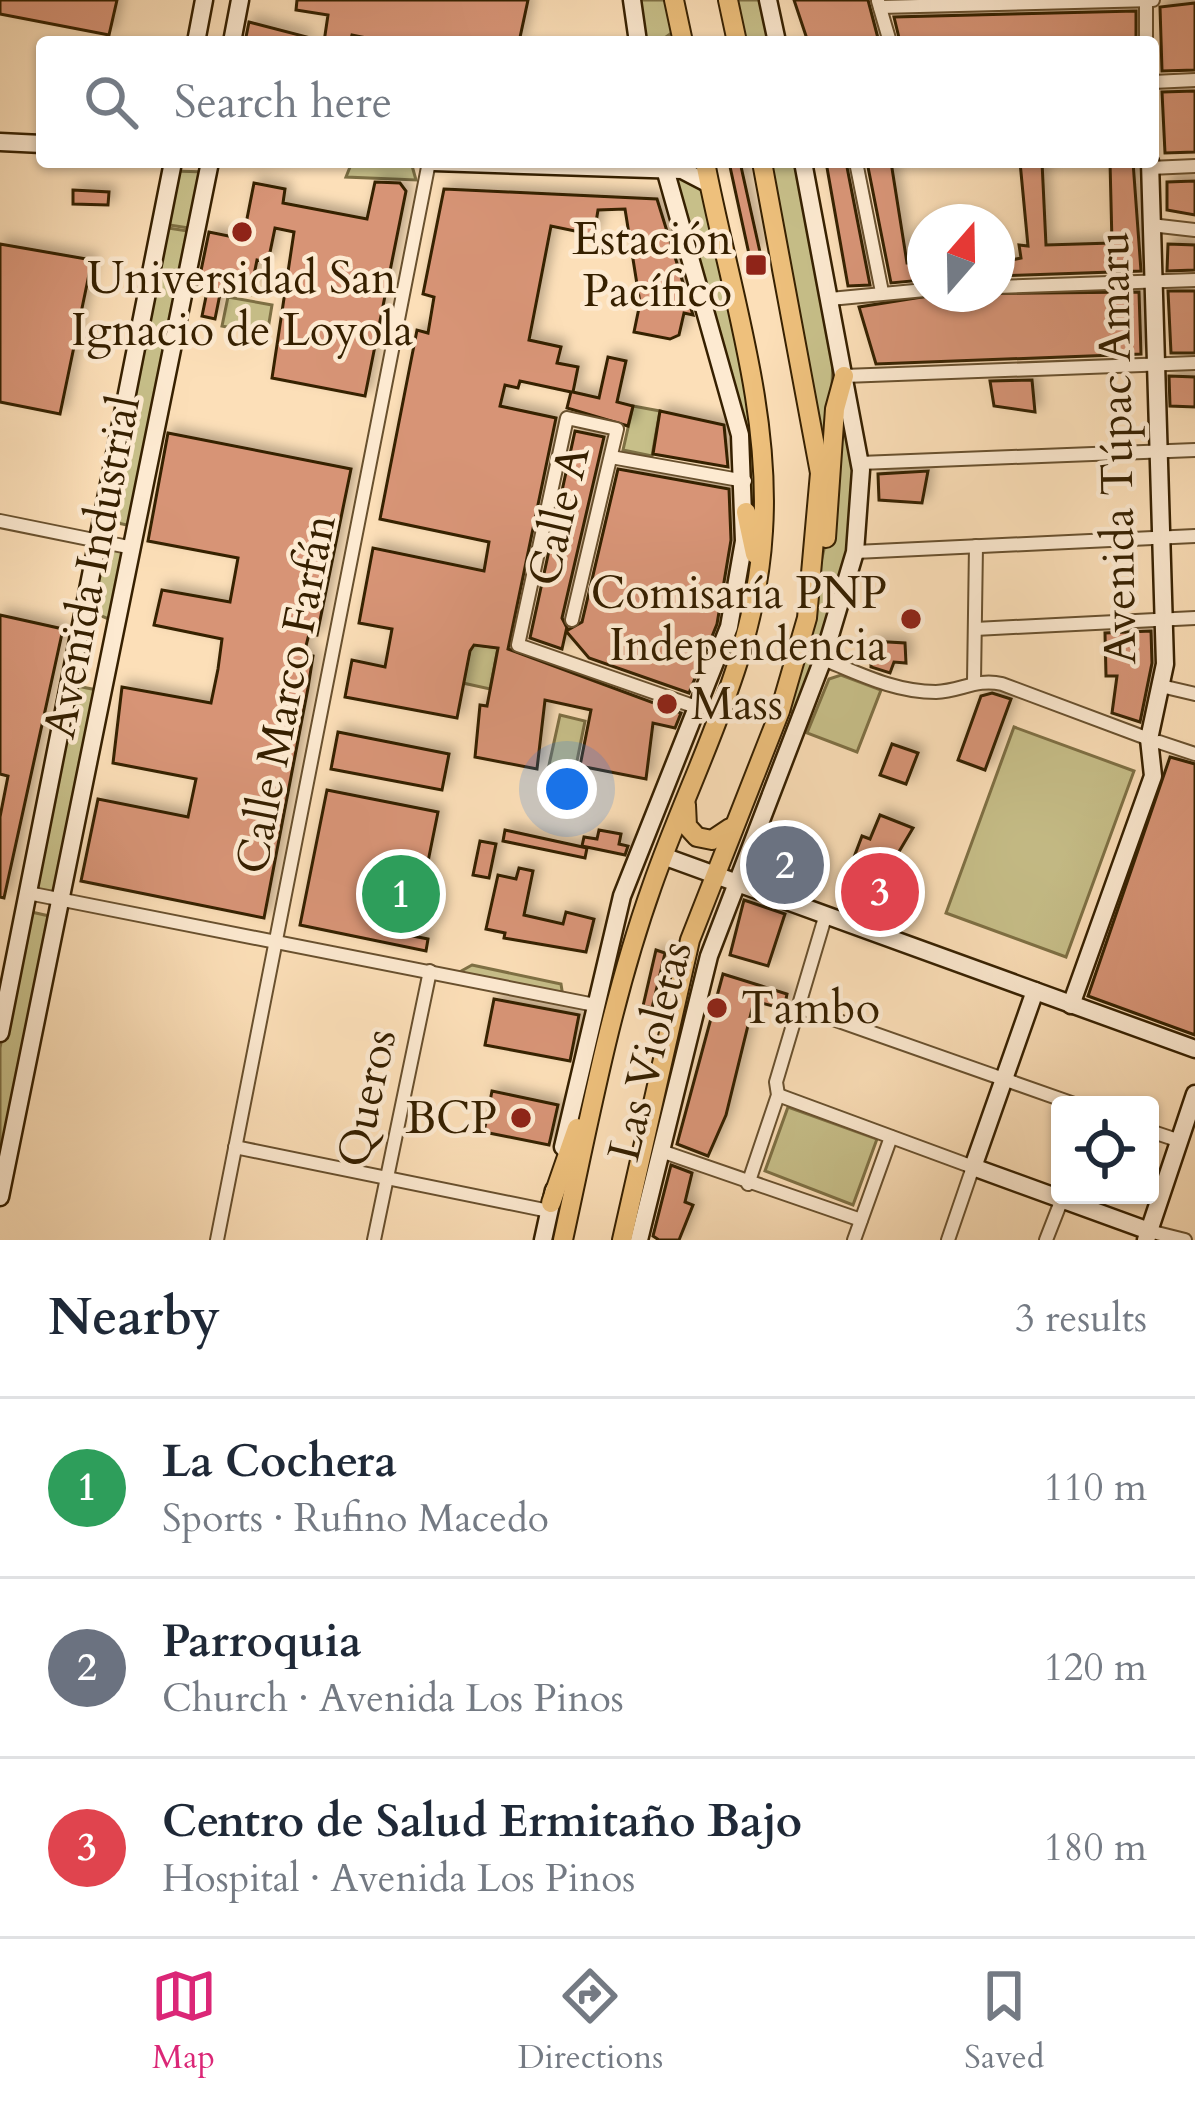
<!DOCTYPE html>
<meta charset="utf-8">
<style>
:root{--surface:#fff;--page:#f6f6f7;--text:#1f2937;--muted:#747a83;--line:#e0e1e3;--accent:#db2777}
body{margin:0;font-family:Cardo,serif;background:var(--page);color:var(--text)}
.controls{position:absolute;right:36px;bottom:36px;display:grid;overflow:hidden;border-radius:12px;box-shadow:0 3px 9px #0004}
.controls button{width:108px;height:108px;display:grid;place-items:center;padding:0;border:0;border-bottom:3px solid var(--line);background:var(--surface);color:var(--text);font:60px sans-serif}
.compass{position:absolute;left:907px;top:204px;width:108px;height:108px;border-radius:50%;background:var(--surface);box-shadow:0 3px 9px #0004;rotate:20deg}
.you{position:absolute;left:567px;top:789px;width:42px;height:42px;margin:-30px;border:9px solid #fff;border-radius:50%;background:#1a73e8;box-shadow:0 0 0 18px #1a73e833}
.badge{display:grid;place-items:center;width:78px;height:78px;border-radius:50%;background:var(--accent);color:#fff;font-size:39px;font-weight:700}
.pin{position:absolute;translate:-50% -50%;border:6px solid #fff;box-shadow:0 3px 12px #0006}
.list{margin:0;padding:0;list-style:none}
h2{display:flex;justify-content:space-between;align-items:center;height:156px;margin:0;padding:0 48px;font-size:51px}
h2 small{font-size:39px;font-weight:400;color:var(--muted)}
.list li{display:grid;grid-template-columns:78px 1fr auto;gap:36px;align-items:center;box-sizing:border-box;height:180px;padding:0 48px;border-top:3px solid var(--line)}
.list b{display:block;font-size:45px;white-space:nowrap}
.list p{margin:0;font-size:39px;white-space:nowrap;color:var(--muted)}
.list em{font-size:39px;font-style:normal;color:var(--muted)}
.icon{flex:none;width:66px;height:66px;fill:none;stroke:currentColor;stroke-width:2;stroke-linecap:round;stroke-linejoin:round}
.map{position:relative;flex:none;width:1195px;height:1240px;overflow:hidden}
.search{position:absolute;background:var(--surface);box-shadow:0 3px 9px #0004;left:36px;right:36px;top:36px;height:132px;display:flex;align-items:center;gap:30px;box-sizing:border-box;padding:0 42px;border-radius:12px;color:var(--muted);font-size:45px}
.sheet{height:696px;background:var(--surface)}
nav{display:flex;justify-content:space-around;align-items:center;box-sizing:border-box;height:168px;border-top:3px solid var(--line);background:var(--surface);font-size:33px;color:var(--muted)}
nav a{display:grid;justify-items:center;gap:6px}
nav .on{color:var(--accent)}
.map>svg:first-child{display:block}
.green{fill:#c7bf89;stroke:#7e7044;stroke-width:3}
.building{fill:#d79476;stroke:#362000;stroke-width:3;filter:url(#shadow)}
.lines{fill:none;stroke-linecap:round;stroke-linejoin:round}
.street-casing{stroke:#68502e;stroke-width:16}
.secondary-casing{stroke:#362000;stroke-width:21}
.primary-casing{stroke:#362000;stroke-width:22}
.street{stroke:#fdead1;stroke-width:12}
.secondary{stroke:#fdead1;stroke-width:16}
.primary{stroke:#eec07c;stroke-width:18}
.poi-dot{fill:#8f2418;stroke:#fdead1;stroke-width:4.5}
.labels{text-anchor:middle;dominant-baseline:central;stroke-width:9;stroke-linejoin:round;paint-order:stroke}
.poi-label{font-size:45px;fill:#362000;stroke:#fdead1;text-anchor:end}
.street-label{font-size:45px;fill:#362000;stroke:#fdead1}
</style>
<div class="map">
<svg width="1195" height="1240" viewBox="0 0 1195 1240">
<defs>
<filter id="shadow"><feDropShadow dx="5.5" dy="-5.5" stdDeviation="6" flood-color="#0004"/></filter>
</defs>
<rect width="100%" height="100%" fill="#fcdfb8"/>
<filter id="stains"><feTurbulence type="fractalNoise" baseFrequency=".00167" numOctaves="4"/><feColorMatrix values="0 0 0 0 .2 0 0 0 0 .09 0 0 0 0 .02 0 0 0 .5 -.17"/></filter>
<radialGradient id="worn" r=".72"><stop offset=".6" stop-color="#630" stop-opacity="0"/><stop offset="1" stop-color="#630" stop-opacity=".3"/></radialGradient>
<g class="green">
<polygon points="634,0 667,0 673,32 659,42 639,42"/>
<polygon points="730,0 765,0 775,42 739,42"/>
<polygon points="352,162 411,162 416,180 346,177"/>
<polygon points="764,162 800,162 834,325 828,512"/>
<polygon points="173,171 207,172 195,229 163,224"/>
<polygon points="668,172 701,179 749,386 762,518 748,512 746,460"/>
<polygon points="162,227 194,232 136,527 104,520"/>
<polygon points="228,297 272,305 267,335 222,326"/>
<polygon points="839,354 859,471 853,551 798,714 787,710 833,510"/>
<polygon points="633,406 660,411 652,456 623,450"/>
<polygon points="99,543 131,550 111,620 87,610"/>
<polygon points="471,644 498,648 490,689 463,683"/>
<polygon points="841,675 881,690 857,752 807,733 829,679"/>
<polygon points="77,686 97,690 63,897 30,891"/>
<polygon points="560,715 585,721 575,771 549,765"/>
<polygon points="1014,727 1134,771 1066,957 946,913"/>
<polygon points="27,911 58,918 11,1145 0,1143 0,1048"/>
<polygon points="472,965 561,984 563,997 454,975"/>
<polygon points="788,1107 877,1139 853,1205 765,1171"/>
</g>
<g class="building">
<polygon points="0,0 117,0 109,35 0,14"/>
<polygon points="297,0 528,0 519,42 386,42 352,35 350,42 324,42 328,15 296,10"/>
<polygon points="794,0 868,0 879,42 808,42"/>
<polygon points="1195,3 1195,70 1162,71 1160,7"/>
<polygon points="1136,11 1136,42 900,42 894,17"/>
<polygon points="249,22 307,37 306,42 245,42"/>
<polygon points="1195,91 1195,152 1165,153 1162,92"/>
<polygon points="729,162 740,162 760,252 749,254"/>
<polygon points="826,162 846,162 870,285 848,286"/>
<polygon points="867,162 891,162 907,263 923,263 923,280 891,283"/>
<polygon points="1020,162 1042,162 1046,245 1112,243 1110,162 1133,162 1141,271 997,276 997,263 1021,258 1019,245 1028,246"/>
<polygon points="1195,181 1195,215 1167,210 1167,182"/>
<polygon points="375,182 400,183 406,191 365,396 272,378 294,232 275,228 268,262 257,260 250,295 221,289 215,319 202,316 208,287 198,285 209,232 243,239 254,183 285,189 283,203 367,219"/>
<polygon points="444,189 657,199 693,315 684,313 679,335 670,339 634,332 640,303 625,209 598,210 594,235 551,226 529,340 561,347 557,363 578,367 573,392 599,398 608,357 626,361 617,402 633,406 628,426 567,408 571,392 520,381 518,388 505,385 500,406 556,418 508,649 681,713 675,728 653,723 646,779 580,766 591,710 545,700 537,769 475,757 480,705 487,706 498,648 474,645 470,651 457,718 345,697 352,660 385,667 392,629 359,623 373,548 484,571 489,542 380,519 417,330 428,333 434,297 423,294"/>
<polygon points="73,190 109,192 108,205 73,204"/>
<polygon points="0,244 92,260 60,414 0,402"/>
<polygon points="1168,244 1195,245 1195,270 1167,271"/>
<polygon points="1168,291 1195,291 1195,353 1171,353"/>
<polygon points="1139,292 1141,354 876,364 859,307 941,294"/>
<polygon points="1169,376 1195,377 1195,407 1170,406"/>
<polygon points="1032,380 1035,412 994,406 990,381"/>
<polygon points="660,411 724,425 728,467 653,454"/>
<polygon points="575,431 604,437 562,618 568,630 582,622 618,469 729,489 731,540 717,624 689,693 589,658 566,631 562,649 530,638"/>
<polygon points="168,433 351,469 317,635 309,634 304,654 313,656 308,688 264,918 81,881 98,799 188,817 196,779 113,763 122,687 211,703 218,669 222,639 154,625 162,590 230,602 238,558 148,541"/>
<polygon points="928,471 922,503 879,500 878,474"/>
<polygon points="0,615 63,629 4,898 0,897 0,817 8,776 0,774"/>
<polygon points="1151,631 1152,663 1140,722 1112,713 1117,676 1106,676 1105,633"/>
<polygon points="871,641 905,643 906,663 894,662 890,673 871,667"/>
<polygon points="992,693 1011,699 985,770 958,760 981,696"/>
<polygon points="338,732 449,754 442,790 331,769"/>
<polygon points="892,744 918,753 906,784 880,775"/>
<polygon points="1170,757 1195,764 1195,1035 1088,996"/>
<polygon points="327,790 438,812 413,936 428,939 426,951 300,925"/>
<polygon points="880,815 913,828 897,855 879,849 870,872 851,865 862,836 870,839"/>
<polygon points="505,830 587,848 585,858 503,841"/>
<polygon points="599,830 621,834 619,844 628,846 625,855 582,846 584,837 597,839"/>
<polygon points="480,841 496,844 489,878 473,875"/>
<polygon points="770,842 790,844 819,863 809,888 756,869"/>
<polygon points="519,868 533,871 524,915 563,924 566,912 594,919 586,952 504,938 505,933 486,929 498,875 516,879"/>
<polygon points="744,900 785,914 768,966 730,955"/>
<polygon points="656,950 665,953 652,1008 643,1006"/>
<polygon points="723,974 787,994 784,1009 754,1001 726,1115 708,1156 677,1144"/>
<polygon points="494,999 579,1015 570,1061 485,1045"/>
<polygon points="492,1091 558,1105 549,1145 484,1132"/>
<polygon points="671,1165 692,1173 685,1202 693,1205 679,1240 659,1240 653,1236"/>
</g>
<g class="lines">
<defs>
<g id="street">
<polyline points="1146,0 1146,42"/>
<polyline points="878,1 890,42"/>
<polyline points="880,7 1153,0"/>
<polyline points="1153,82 1195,80"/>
<polyline points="856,162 882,292"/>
<polyline points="1150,168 1195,166"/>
<polyline points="1151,225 1195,230"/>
<polyline points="997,287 1195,280"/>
<polyline points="830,299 925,290"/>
<polyline points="844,376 1195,363"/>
<polyline points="611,457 745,481"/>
<polyline points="860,463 1195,450"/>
<polyline points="0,521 133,548"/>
<polyline points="855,552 1195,536"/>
<polyline points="572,620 617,429 567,418 518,645 699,708"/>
<polyline points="975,629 1195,618"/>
<path d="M823 659C860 674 895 692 936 692 961 691 977 678 1002 684L1149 739"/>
<polyline points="974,681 976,546"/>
<polyline points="1161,686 1195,694"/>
<polyline points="1159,742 1195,754"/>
<polyline points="28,893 595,1005"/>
<polyline points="799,1007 1077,1105"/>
<polyline points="778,1095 973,1167 948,1240"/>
<polyline points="1150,1131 1180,1141"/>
<polyline points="235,1147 549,1211"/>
<polyline points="661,1151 861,1220"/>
<polyline points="748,1184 778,1095 776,1082 826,914"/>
<polyline points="1149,1231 1185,1240"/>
<polyline points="217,1240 429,162"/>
<polyline points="374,1240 430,971"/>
<polyline points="854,1240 891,1137"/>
<polyline points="1046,1240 1062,1199"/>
</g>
<g id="secondary">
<polyline points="632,0 638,42"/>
<polyline points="768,0 777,42"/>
<polyline points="196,42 204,0"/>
<polyline points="232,42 240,0"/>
<polyline points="0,142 42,144"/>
<polyline points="434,162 682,170 709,184"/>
<polyline points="663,856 1195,1049"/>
<polyline points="1035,991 973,1167 1149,1231"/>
<polyline points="1071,1005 1153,776 1149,739 1165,664 1150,162"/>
<polyline points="0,1033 173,162"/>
<polyline points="563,1147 622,896 729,627 744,541 740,435 663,162"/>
<polyline points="0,1197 210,162"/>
<polyline points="543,1240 554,1190"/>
<polyline points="639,1240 709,956 823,659 855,552 861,470 803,162"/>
<polyline points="1146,1240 1195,1094"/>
</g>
<g id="primary">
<polyline points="674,0 683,42"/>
<polyline points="728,0 737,42"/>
<polyline points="746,512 755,554"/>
<polyline points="826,538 835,409 844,376"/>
<polyline points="686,805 687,826 697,837 712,840 730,828"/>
<polyline points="551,1203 577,1128"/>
<path d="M563 1240C589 1121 611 1001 652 886 694 766 756 660 763 531 771 408 728 282 705 162"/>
<polyline points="622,1240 690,940 780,711 807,618 820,473 762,162"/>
</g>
</defs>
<use href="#street" class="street-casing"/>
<use href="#secondary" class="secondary-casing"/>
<use href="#primary" class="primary-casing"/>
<use href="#street" class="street"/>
<use href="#secondary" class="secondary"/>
<use href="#primary" class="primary"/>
</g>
<g class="poi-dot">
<circle cx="242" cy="232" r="12"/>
<rect x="744" y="253" width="24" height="24" rx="6"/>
<circle cx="911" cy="619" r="12"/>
<circle cx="667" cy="704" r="12"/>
<circle cx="717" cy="1008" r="12"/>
<circle cx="521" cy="1118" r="12"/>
</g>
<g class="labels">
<g class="poi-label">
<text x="732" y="239">Estación<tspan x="732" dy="52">Pacífico</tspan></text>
<text x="242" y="278" text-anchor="middle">Universidad San<tspan x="242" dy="52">Ignacio de Loyola</tspan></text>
<text x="887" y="593">Comisaría PNP<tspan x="887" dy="52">Independencia</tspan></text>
<text x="691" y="704" text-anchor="start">Mass</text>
<text x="741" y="1008" text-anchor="start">Tambo</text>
<text x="497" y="1118">BCP</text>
</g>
<g class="street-label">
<text transform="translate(1117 448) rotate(-91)">Avenida Túpac Amaru</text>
<text transform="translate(559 516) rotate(-77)">Calle A</text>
<text transform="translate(92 567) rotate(-79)">Avenida Industrial</text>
<text transform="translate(286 694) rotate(-79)">Calle Marco Farfán</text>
<text transform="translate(650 1051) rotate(-76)">Las Violetas</text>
<text transform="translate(367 1098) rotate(-78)">Queros</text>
</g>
</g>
<rect width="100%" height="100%" filter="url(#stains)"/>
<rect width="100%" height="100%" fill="url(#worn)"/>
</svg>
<div class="controls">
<button><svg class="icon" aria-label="locate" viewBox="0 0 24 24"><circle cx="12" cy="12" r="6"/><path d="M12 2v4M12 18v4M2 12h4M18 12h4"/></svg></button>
</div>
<svg class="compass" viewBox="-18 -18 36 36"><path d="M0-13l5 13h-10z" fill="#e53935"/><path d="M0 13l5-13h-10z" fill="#747a83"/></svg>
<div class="you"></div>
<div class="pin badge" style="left:401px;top:894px;background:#2e9e5b">1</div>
<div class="pin badge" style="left:785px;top:865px;background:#6b7280">2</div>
<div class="pin badge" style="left:880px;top:892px;background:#e0444e">3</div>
<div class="search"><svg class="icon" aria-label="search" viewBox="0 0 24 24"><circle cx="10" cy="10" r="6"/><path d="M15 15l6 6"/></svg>Search here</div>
</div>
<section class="sheet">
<h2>Nearby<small>3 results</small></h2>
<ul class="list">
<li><span class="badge" style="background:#2e9e5b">1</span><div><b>La Cochera</b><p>Sports · Rufino Macedo</p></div><em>110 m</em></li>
<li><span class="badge" style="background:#6b7280">2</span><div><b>Parroquia</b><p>Church · Avenida Los Pinos</p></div><em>120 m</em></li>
<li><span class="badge" style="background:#e0444e">3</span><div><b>Centro de Salud Ermitaño Bajo</b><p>Hospital · Avenida Los Pinos</p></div><em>180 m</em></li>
</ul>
</section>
<nav>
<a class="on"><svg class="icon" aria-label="map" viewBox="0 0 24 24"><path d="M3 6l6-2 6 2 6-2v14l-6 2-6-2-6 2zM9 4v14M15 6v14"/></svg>Map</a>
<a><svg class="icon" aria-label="directions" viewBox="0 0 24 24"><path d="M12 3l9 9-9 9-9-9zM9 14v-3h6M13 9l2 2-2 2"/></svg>Directions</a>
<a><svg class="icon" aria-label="saved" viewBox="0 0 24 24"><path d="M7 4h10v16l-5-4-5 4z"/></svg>Saved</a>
</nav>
